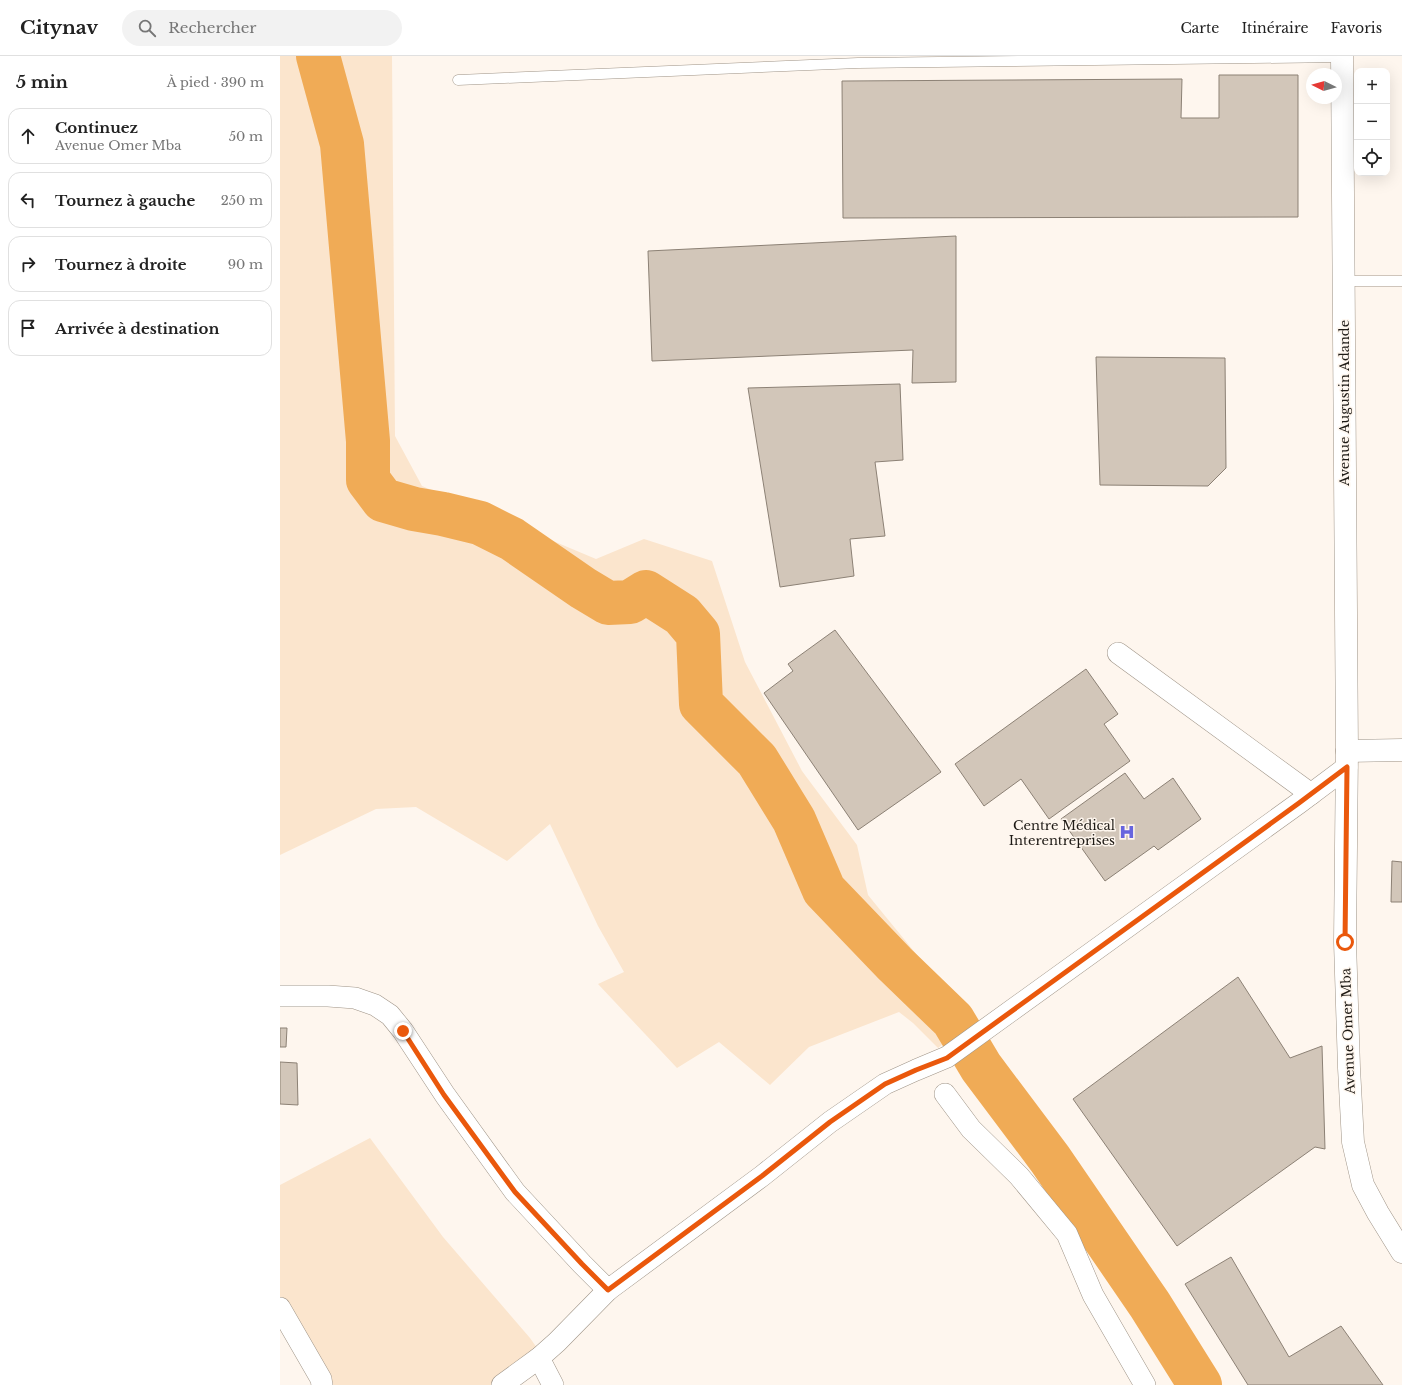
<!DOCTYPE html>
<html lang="fr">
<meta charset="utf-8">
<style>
:root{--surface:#fff;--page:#f2f2f2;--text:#222;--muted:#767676;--line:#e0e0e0}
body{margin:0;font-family:"Libre Baskerville",serif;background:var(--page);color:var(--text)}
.controls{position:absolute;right:12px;top:12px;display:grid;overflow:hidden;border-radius:8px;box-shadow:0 4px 16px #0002}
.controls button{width:36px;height:36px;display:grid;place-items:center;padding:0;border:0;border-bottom:1px solid var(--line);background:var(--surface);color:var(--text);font:20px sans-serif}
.compass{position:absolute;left:1026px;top:12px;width:36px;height:36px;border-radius:50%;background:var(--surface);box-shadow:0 4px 16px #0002;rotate:275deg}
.stop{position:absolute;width:12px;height:12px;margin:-9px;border:3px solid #ea580c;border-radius:50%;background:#fff}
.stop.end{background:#ea580c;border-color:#fff;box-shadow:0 1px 4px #0008}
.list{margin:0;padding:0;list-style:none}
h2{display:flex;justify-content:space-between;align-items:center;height:52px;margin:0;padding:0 16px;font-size:17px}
h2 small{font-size:13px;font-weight:400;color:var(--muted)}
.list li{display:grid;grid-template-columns:26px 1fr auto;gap:12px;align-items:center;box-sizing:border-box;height:56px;margin:0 8px 8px;padding:0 8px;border:1px solid var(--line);border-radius:12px}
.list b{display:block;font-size:15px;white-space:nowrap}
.list p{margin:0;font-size:13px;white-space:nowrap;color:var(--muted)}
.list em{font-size:13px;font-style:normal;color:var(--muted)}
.icon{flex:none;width:22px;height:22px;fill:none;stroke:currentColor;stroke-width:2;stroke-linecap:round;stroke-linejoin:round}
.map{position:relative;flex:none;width:1122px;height:1329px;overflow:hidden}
header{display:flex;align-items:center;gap:24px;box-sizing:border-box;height:56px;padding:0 20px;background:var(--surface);border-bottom:1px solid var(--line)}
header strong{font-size:19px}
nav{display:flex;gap:22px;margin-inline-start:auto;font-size:14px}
.search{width:280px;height:36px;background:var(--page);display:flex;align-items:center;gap:10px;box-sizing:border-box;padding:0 14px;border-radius:22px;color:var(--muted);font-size:15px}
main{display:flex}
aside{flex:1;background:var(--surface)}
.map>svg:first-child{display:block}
.green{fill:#fbe5cd}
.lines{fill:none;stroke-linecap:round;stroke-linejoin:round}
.river{stroke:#f0ab56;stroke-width:44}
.building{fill:#d2c6b9;stroke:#8c8175}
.service-casing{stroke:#9f9487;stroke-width:11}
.minor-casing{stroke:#9f9487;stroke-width:22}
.tertiary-casing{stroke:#9f9487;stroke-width:23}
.service{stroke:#fff;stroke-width:10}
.minor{stroke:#fff;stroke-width:21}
.tertiary{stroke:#fff;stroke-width:22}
.route{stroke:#ea580c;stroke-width:5}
.labels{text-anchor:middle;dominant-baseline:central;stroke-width:3;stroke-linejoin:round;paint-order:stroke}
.street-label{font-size:13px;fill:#1e1a15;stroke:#fef6ee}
.poi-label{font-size:13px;fill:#1e1a15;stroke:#fef6ee;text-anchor:end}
</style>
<header>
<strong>Citynav</strong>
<div class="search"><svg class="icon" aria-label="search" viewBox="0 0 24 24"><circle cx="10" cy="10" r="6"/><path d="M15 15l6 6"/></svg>Rechercher</div>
<nav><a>Carte</a><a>Itinéraire</a><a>Favoris</a></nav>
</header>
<main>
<aside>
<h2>5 min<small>À pied · 390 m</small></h2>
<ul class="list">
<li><svg class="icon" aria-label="ahead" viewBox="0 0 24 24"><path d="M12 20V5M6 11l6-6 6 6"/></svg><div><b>Continuez</b><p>Avenue Omer Mba</p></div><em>50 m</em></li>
<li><svg class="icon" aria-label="left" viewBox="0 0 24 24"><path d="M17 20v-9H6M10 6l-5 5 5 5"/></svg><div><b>Tournez à gauche</b></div><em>250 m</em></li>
<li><svg class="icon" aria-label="right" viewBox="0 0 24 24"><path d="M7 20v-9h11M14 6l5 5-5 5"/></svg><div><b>Tournez à droite</b></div><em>90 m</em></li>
<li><svg class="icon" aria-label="arrive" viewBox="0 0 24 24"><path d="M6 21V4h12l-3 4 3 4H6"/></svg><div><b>Arrivée à destination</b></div></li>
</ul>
</aside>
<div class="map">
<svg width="1122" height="1329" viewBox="0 0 1122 1329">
<rect width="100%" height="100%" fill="#fef6ee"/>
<g class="green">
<polygon points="0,0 112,0 115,380 142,430 316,503 364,483 432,505 465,606 522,715 577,789 588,839 646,910 694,964 658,992 633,967 619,956 529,991 490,1029 439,986 397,1012 318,928 344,916 318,870 270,768 227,805 136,751 96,753 0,799"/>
<polygon points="90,1082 163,1181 250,1282 262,1299 222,1329 42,1329 0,1252 0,1129"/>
</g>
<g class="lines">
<polyline class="river" points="38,0 62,88 88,385 88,424 103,444 134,453 163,458 200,467 232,483 303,532 328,547 350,546 366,536 402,559 418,578 421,648 477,704 514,764 544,834 615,908 673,964 701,1011 770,1103 870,1249 920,1329"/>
</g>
<g class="building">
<polygon points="939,19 1018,19 1018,161 563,162 562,25 902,23 901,62 939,62"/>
<polygon points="676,180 676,326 632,327 633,294 372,305 368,195"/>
<polygon points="816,301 945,302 946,412 928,430 820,429"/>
<polygon points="620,328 623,404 595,406 605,480 570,483 574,520 500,531 468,332"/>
<polygon points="555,574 661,716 578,774 484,637 513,615 508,608"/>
<polygon points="806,613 838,658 824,668 850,705 769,763 741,723 704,750 675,708"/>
<polygon points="845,717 864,743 893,722 921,763 878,794 874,790 825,825 781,763"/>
<polygon points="1112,805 1122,806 1122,846 1111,846"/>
<polygon points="958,921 1010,1002 1042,990 1045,1093 1035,1091 897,1190 793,1043"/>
<polygon points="0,972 7,972 6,991 0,991"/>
<polygon points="0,1006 17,1007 18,1049 0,1048"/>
<polygon points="951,1201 1009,1301 1061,1270 1103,1329 968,1329 905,1228"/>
</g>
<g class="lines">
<defs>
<g id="service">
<polyline points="178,24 578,7 1062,1"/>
<polyline points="1063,225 1122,225"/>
</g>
<g id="minor">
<polyline points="838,597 1031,738"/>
<polyline points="0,940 48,940 75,942 95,949 110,959 123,975 165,1039 235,1136 302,1208 328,1234 482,1120 550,1066 605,1028 636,1014 667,1001 1019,747 1067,711"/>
<polyline points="665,1038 691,1073 739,1120 787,1178 813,1239 865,1329"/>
<polyline points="0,1252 41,1323 42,1329"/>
<polyline points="259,1302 273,1329"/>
<polyline points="222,1329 259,1302 277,1286 328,1234"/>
</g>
<g id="tertiary">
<polyline points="1062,0 1067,695 1065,886 1069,1012 1073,1086 1083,1129 1098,1157 1122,1196"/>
<polyline points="1067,695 1122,694"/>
</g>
</defs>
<use href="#service" class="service-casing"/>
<use href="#minor" class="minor-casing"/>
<use href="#tertiary" class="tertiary-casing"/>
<use href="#service" class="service"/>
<use href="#minor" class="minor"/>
<use href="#tertiary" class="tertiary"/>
</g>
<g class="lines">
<polyline class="route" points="123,975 164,1039 235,1136 302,1208 328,1234 482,1120 550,1066 605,1028 636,1014 667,1002 1019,747 1067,711 1065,886"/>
</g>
<defs>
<symbol id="hospital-bare" viewBox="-9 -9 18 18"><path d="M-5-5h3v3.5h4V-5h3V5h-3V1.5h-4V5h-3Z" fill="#6664de" stroke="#fef6ee" stroke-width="2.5" paint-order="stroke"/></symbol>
</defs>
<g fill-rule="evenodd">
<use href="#hospital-bare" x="836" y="765" width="22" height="22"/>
</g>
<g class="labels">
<g class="street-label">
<text transform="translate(1064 347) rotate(-90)">Avenue Augustin Adande</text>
<text transform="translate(1068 975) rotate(-92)">Avenue Omer Mba</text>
</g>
<g class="poi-label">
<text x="835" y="769">Centre Médical<tspan x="835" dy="15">Interentreprises</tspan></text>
</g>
</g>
</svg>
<div class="controls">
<button>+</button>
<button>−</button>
<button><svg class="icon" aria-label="locate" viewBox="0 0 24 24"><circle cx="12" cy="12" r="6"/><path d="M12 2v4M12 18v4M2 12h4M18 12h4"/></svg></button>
</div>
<svg class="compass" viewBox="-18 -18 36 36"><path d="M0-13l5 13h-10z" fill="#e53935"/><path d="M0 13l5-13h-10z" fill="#767676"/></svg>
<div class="stop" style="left:1065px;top:886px"></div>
<div class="stop end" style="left:123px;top:975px"></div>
</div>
</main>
